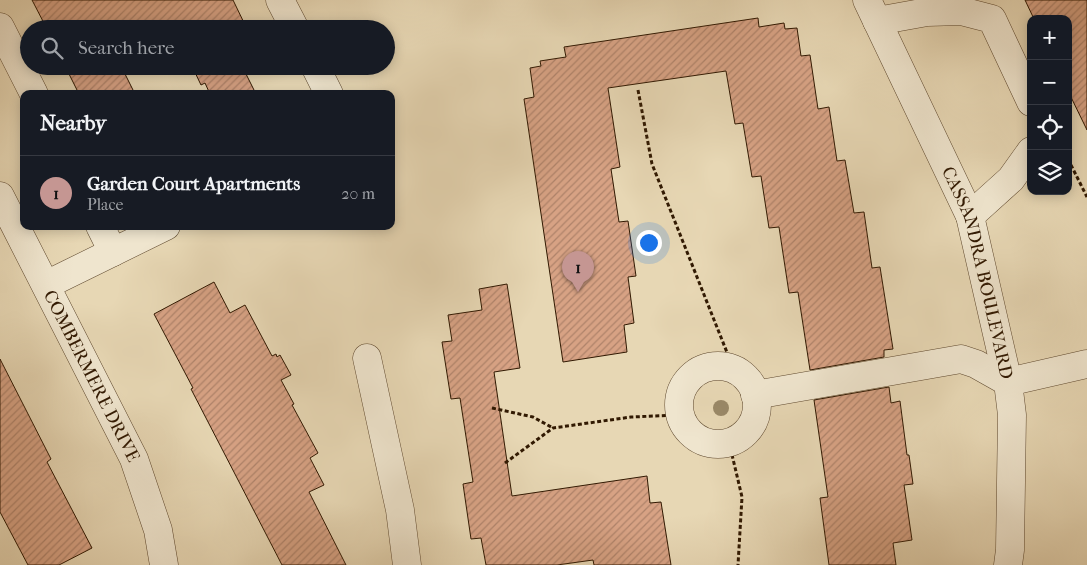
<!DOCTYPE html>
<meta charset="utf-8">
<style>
:root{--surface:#171b24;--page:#20242c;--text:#f1f3f6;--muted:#9ea1a6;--line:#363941;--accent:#c59692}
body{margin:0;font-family:"IM FELL French Canon",serif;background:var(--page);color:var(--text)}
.controls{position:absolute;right:15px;top:15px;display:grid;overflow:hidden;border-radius:10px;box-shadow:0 2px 12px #0003}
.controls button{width:45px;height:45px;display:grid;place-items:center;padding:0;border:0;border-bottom:1px solid var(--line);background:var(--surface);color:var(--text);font:25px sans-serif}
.you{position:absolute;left:648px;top:242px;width:18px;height:18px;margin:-12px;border:4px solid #fff;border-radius:50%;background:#1a73e8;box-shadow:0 0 0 8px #1a73e833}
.badge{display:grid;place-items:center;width:32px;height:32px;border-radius:50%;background:var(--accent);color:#111;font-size:16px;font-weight:700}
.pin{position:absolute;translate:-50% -41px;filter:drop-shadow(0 1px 2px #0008)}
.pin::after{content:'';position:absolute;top:26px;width:18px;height:15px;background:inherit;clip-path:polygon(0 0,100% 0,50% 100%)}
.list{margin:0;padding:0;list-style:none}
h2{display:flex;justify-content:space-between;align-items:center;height:65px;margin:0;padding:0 20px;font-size:21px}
h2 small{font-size:16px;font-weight:400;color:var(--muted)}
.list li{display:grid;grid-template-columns:32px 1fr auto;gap:15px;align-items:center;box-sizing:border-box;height:75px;padding:0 20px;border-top:1px solid var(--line)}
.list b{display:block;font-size:19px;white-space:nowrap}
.list p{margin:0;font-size:16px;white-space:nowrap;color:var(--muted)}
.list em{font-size:16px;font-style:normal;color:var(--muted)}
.icon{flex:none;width:28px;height:28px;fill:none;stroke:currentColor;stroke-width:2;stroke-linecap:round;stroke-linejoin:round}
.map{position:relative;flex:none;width:1087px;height:565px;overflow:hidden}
.search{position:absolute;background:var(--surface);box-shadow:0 2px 12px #0003;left:20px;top:20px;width:375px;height:55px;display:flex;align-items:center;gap:12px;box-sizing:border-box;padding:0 18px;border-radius:28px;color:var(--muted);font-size:19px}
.panel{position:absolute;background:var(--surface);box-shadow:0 2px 12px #0003;left:20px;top:90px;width:375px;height:140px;border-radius:10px}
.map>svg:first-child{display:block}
.building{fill:url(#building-hatch);stroke:#311902}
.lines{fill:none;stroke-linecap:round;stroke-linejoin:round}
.minor-casing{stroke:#5e482e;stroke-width:29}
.path{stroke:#311902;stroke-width:3;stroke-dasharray:4 2.5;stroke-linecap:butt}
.minor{stroke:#efe5ce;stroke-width:28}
.tree{fill:#9a8968}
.labels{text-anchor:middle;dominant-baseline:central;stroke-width:4.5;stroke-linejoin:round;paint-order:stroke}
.street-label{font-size:18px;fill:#311902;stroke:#efe5ce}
</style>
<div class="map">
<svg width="1087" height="565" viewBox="0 0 1087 565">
<defs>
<pattern id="building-hatch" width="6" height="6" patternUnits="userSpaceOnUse" patternTransform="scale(1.25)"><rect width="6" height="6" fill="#d7a284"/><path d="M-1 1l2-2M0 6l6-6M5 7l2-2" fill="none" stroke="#af836a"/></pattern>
</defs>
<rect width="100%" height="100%" fill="#e7d7b4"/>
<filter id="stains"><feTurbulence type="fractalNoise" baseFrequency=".004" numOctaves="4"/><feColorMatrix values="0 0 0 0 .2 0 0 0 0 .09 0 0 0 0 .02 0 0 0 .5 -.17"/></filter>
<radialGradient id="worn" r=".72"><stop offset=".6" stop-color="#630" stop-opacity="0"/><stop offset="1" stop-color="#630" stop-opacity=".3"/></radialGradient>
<g class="building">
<polygon points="32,0 233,0 247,29 47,29"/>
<polygon points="1025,0 1087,0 1087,130 1068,91 1068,19 1034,19"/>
<polygon points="758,18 759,27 784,23 785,29 797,28 801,56 810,55 818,109 829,107 837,161 845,160 854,213 864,212 872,268 880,267 893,349 884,350 884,357 810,370 798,292 789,293 779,227 769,228 761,176 752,177 743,123 735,124 726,71 608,88 620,167 611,169 619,222 628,221 636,276 628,277 634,323 624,325 627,352 563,362 524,99 534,97 530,68 541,66 540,61 566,57 564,47"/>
<polygon points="65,66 125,66 122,68 135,94 79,94"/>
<polygon points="192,66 242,66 256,94 210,94 205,83 201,85"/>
<polygon points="214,282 230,313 245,305 272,356 276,354 277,357 280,355 291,375 281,380 294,404 292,405 318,453 310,458 324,485 309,492 346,565 282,565 191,389 193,388 154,314"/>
<polygon points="507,284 520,368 494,372 512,496 647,476 650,503 661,502 671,565 594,565 593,560 557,565 486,565 481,538 471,539 463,484 473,482 460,398 451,399 442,342 452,341 448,315 482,310 479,289"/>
<polygon points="0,359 51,459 47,462 92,548 59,565 28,565 0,512"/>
<polygon points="889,387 891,403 900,401 907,455 909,455 913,484 904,485 912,540 893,543 896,565 829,565 820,498 828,497 814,400"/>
</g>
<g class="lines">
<defs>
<g id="minor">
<polyline points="280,0 295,29"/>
<path id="s1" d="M867 0 970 216 1008 382 1012 415 1010 550 1008 565"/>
<polyline points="877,21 927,12 961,11 992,19 1031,102"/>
<polyline points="0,27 34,94"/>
<polyline points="315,66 329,94"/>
<path id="s2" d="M0 196 134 459 158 530 164 565"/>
<polyline points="970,216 1011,179 1031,151"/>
<polyline points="100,226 113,252"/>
<polyline points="46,285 166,226"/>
<polyline points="367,358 400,510 407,565"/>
<circle cx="718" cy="405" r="39"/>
<polyline points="1008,382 1087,364"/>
<polyline points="755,395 961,359 976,364 1008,382"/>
</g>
</defs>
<use href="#minor" class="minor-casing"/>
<g class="path">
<polyline points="638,90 652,164 734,370"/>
<polyline points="1068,159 1087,197"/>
<polyline points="492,408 533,417 553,428"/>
<polyline points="729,442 742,497 738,565"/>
<polyline points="505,463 553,428 631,417 680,415"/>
</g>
<use href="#minor" class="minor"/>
</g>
<circle class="tree" cx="721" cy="408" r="8"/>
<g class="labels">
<g class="street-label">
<text stroke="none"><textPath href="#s1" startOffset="296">CASSANDRA BOULEVARD</textPath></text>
<text stroke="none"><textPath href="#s2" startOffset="202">COMBERMERE DRIVE</textPath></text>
</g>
</g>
<rect width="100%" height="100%" filter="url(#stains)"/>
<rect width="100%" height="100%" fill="url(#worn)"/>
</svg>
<div class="controls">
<button>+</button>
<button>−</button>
<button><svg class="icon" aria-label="locate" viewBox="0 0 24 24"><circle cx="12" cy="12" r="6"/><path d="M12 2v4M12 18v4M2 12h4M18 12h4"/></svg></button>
<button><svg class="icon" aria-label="layers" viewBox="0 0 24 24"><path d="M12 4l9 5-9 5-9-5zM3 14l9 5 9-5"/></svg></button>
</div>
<div class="you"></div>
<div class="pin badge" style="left:578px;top:292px">1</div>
<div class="search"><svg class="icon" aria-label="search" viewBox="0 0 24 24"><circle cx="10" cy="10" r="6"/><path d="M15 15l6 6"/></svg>Search here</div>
<section class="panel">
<h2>Nearby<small></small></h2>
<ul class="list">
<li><span class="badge">1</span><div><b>Garden Court Apartments</b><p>Place</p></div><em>20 m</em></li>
</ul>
</section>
</div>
